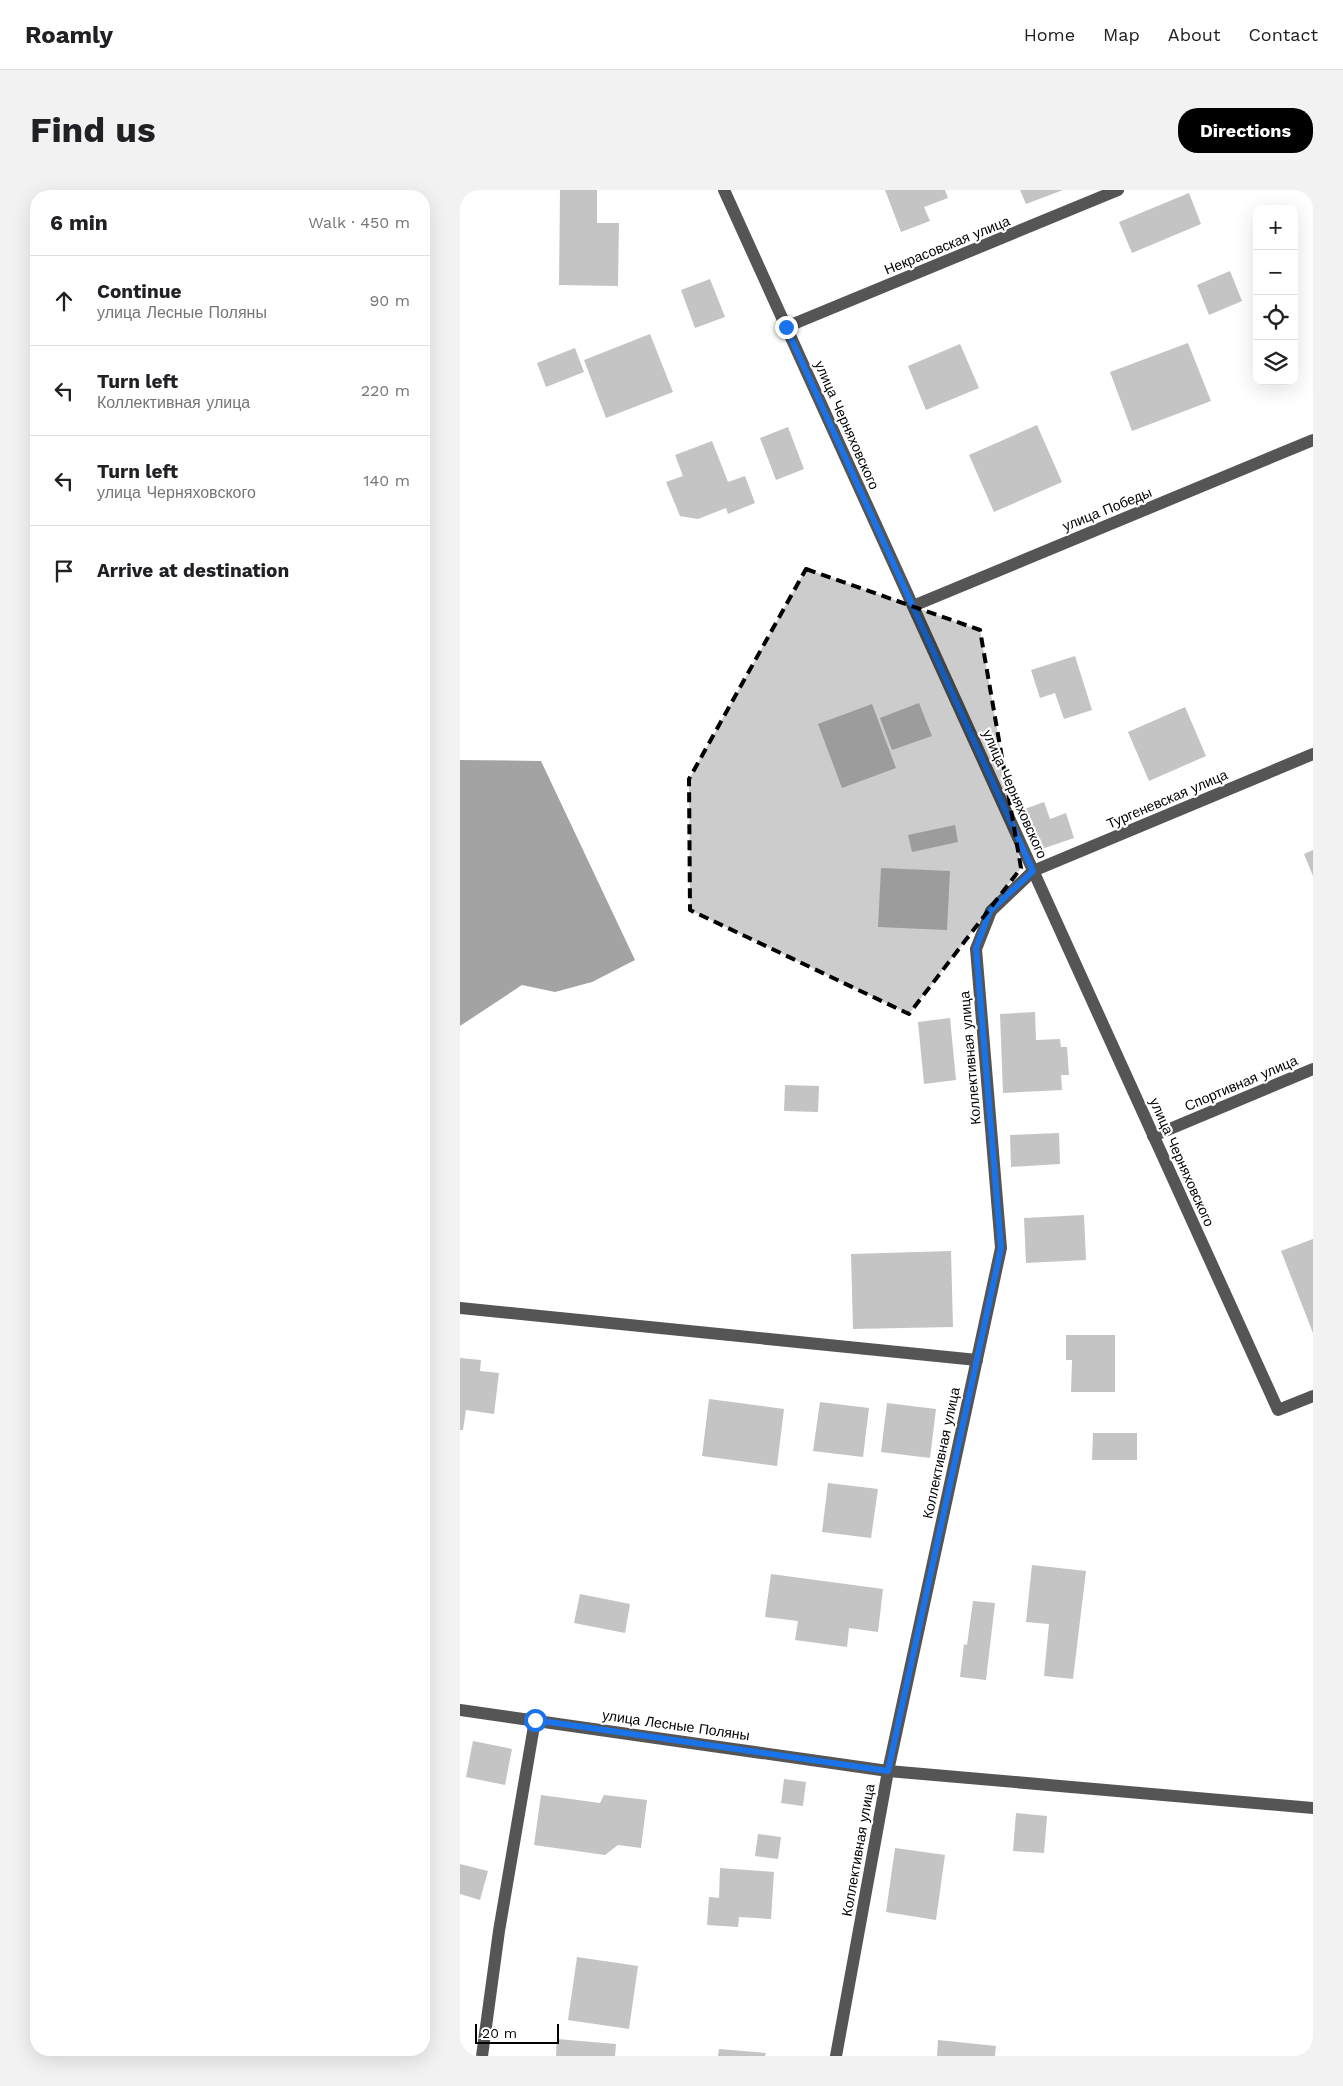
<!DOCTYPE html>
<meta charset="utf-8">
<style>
:root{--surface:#fff;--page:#f2f2f2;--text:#202124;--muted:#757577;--line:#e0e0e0;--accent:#000}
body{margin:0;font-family:"Work Sans",sans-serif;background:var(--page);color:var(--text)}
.controls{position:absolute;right:15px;top:15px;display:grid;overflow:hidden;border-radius:10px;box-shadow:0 5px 20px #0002}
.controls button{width:45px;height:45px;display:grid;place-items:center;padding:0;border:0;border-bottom:1px solid var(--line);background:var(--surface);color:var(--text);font:25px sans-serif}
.scale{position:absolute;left:15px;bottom:12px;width:84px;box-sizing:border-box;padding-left:5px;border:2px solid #000;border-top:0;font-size:14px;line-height:18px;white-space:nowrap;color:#000;-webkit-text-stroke:4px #fff;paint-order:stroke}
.stop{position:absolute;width:15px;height:15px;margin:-11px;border:4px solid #1a73e8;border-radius:50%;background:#fff}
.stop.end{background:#1a73e8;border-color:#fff;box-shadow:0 1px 5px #0008}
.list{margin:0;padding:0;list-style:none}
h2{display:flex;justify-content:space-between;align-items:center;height:65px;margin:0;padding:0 20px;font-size:21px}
h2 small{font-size:16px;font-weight:400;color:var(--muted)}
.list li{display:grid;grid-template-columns:32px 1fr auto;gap:15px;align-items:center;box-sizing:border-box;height:90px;padding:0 20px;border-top:1px solid var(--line)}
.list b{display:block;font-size:19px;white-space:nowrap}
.list p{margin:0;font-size:16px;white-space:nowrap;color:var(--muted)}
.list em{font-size:16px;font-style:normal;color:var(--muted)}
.icon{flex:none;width:28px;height:28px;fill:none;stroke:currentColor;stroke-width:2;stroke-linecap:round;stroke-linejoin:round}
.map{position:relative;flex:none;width:853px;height:1866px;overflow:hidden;border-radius:20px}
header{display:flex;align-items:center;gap:30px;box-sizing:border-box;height:70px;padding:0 25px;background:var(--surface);border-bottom:1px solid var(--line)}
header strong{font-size:24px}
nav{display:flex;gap:28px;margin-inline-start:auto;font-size:18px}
.intro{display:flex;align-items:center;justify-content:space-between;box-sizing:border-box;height:120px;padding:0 30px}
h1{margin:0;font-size:35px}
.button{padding:12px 22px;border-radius:20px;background:var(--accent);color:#fff;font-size:18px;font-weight:700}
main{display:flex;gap:30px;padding:0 30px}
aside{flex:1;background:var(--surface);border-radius:20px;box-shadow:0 5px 20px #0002}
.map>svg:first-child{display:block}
.water{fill:#a3a3a3}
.building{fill:#c4c4c4}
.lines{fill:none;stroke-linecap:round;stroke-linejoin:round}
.minor{stroke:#555;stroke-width:12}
.route{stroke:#1a73e8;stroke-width:6}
.marked{fill:#000;fill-opacity:0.2;stroke:#000;stroke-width:4;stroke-dasharray:10 6;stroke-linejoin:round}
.labels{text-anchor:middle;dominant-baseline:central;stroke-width:4.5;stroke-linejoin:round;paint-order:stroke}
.street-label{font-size:14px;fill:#000;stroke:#fff}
</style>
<header>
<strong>Roamly</strong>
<nav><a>Home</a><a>Map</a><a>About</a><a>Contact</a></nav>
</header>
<div class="intro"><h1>Find us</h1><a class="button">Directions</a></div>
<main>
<aside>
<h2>6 min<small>Walk · 450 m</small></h2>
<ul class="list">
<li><svg class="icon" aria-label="ahead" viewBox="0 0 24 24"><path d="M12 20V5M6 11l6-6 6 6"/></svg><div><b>Continue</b><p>улица Лесные Поляны</p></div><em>90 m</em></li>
<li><svg class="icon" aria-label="left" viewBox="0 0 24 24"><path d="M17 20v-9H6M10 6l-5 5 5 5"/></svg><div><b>Turn left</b><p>Коллективная улица</p></div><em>220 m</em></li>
<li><svg class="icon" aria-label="left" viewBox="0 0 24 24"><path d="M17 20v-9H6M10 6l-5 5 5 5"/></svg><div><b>Turn left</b><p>улица Черняховского</p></div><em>140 m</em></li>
<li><svg class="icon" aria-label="arrive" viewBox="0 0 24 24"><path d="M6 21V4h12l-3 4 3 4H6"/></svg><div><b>Arrive at destination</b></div></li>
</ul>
</aside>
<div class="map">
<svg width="853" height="1866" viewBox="0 0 853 1866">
<rect width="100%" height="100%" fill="#fff"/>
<polygon class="water" points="0,570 81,571 175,770 132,792 95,802 62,795 0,836"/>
<g class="building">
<polygon points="100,0 137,0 137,33 159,33 158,96 99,95"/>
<polygon points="425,0 485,0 488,8 464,17 470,31 441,42"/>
<polygon points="560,0 603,0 566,14"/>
<polygon points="729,3 741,34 672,63 659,32"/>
<polygon points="770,81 782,111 749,125 737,95"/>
<polygon points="250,89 265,127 235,138 221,100"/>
<polygon points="190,144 213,202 146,228 124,170"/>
<polygon points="728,153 751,211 672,241 650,182"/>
<polygon points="500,154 519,198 466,220 448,176"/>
<polygon points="115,158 124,182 86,197 77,173"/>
<polygon points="577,235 602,292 534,322 509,265"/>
<polygon points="328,237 344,279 316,290 300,248"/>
<polygon points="252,251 268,292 285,286 295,313 268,324 266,318 238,329 220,326 206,292 223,286 215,265"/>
<polygon points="615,466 632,520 604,529 595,503 580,508 571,480"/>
<polygon points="459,513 472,546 432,560 420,528"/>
<polygon points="412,514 436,578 382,598 358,534"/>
<polygon points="725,517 746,566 689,591 668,542"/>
<polygon points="584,612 590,629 606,623 614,648 576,661 562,620"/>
<polygon points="495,635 498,652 452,662 448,645"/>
<polygon points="853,660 853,686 844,664"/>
<polygon points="421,678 490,681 487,740 418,737"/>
<polygon points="575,822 576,850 600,849 601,857 607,857 609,885 601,885 602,900 543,903 540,824"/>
<polygon points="490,828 496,890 464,894 458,832"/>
<polygon points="325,895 359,896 358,922 324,921"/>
<polygon points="599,943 600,974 551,977 550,945"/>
<polygon points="624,1025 626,1070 566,1073 564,1028"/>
<polygon points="853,1049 853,1143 821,1061"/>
<polygon points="491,1061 493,1137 393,1139 391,1064"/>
<polygon points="606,1145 655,1145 655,1202 611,1202 612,1170 606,1170"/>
<polygon points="0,1168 21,1170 20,1181 39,1183 34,1224 6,1220 3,1240 0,1240"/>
<polygon points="249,1209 324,1219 317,1276 242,1266"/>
<polygon points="360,1212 409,1218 403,1267 353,1261"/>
<polygon points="427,1213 476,1219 470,1268 421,1262"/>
<polygon points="633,1243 677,1243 677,1270 632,1270"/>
<polygon points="368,1293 418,1299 411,1348 362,1342"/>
<polygon points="572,1375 626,1381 613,1489 584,1486 589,1434 566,1432"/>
<polygon points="311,1384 423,1399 418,1442 389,1438 387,1457 335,1450 338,1431 305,1427"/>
<polygon points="120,1404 170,1414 165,1443 114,1433"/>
<polygon points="513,1411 535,1413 526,1490 500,1487 504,1454 507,1455"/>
<polygon points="13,1551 52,1559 45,1595 6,1587"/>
<polygon points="324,1589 346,1592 343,1616 321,1613"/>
<polygon points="81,1605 140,1613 144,1605 187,1610 181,1658 158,1655 145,1665 74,1655"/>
<polygon points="556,1623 587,1626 584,1663 553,1661"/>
<polygon points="298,1644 321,1647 318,1669 295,1666"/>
<polygon points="435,1658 485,1665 476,1730 426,1722"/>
<polygon points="0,1674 28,1681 20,1710 0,1704"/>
<polygon points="260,1678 314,1682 311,1729 279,1727 278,1737 247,1735 249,1707 259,1708"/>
<polygon points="117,1767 178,1776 169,1839 108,1830"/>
<polygon points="97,1849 156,1854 155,1866 96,1866"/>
<polygon points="478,1850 536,1856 535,1866 477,1866"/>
<polygon points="259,1859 306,1863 305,1866 258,1866"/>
</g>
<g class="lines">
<g class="minor">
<polyline points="264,0 818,1220 853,1206"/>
<polyline points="326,137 658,0"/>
<polyline points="453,416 853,250"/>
<polyline points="693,946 853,879"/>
<polyline points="0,1118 517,1170"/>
<polyline points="0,1520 428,1581 853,1618"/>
<polyline points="22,1866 39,1741 75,1530"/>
<polyline points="376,1866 428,1581 541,1058 516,759 531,721 573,681 853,564"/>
</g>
</g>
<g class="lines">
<polyline class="route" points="75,1530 428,1581 541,1058 516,758 530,721 573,681 326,137"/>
</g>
<path class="marked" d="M346 379 520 440 561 678 449 824 230 720 229 589Z"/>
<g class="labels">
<g class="street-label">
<text transform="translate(487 55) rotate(-22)">Некрасовская улица</text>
<text transform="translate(387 235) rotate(66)">улица Черняховского</text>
<text transform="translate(647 319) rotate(-22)">улица Победы</text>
<text transform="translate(555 604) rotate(66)">улица Черняховского</text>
<text transform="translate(707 609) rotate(-23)">Тургеневская улица</text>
<text transform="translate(510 868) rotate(-95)">Коллективная улица</text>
<text transform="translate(781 893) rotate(-23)">Спортивная улица</text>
<text transform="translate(722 972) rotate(66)">улица Черняховского</text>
<text transform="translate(481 1263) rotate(-78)">Коллективная улица</text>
<text transform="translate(216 1535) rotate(8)">улица Лесные Поляны</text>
<text transform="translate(398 1660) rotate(-80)">Коллективная улица</text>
</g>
</g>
</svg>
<div class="controls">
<button>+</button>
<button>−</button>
<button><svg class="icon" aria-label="locate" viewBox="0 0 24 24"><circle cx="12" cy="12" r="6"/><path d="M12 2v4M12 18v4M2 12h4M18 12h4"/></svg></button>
<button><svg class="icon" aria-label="layers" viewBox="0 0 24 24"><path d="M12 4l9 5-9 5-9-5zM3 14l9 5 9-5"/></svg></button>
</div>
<div class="scale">20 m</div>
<div class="stop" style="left:75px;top:1530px"></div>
<div class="stop end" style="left:326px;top:137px"></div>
</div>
</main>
